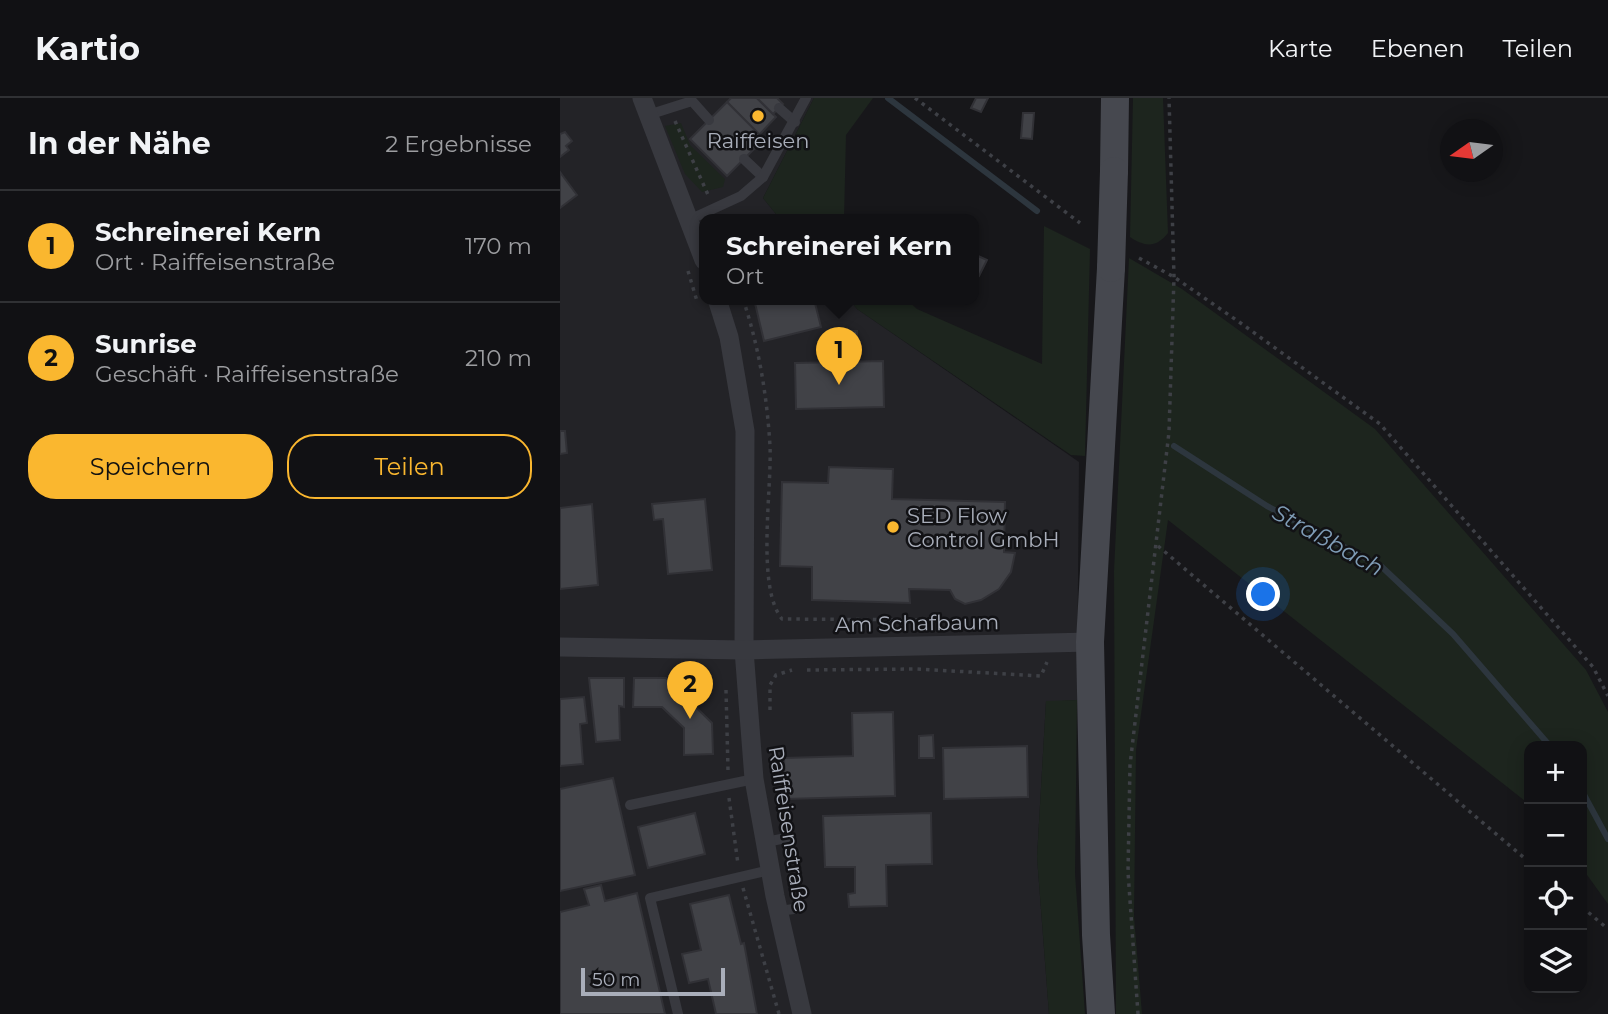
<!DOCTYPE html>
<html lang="de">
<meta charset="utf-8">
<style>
:root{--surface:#111114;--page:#1a1a1d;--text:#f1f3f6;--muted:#9c9da0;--line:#303134;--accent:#fab72f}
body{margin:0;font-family:Montserrat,sans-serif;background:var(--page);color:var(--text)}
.controls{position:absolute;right:21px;bottom:21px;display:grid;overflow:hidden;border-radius:14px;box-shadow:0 4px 18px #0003}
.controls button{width:63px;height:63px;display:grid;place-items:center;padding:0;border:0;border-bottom:2px solid var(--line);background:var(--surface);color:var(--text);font:35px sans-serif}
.compass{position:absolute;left:880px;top:21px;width:63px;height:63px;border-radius:50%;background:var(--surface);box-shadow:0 4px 18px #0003;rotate:256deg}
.scale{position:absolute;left:21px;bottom:18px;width:144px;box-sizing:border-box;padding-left:7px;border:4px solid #a9aeba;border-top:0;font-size:19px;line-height:24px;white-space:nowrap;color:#a9aeba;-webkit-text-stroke:5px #121215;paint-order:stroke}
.you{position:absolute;left:704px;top:497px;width:24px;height:24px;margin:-18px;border:5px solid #fff;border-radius:50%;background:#1a73e8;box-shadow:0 0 0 10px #1a73e833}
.badge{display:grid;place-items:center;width:46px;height:46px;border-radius:50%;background:var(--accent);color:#111;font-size:23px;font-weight:700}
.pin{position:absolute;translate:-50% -58px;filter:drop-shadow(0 2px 4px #0008)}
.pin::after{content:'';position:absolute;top:37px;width:24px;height:21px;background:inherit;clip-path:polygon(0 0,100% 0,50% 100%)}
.popup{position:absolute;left:139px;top:116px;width:280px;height:91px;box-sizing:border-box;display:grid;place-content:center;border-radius:14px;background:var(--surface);filter:drop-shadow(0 2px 5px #0005);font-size:23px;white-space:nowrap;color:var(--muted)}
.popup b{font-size:26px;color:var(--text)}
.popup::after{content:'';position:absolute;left:50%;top:100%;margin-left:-14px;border:14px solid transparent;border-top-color:var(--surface)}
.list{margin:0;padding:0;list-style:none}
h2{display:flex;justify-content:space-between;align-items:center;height:91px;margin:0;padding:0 28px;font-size:30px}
h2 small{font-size:23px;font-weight:400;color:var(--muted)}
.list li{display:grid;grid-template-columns:46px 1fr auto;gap:21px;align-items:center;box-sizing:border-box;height:112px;padding:0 28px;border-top:2px solid var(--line)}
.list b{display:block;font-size:26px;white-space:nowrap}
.list p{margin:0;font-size:23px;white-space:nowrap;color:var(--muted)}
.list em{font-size:23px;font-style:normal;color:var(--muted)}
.actions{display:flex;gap:14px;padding:21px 28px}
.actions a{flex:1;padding:16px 0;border:2px solid var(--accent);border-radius:28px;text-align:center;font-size:24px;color:var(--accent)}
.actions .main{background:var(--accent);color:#111}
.icon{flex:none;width:38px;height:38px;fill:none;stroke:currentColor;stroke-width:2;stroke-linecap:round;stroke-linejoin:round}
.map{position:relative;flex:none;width:1048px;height:916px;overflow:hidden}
header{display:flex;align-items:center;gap:42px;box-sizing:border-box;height:98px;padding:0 35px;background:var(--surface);border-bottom:2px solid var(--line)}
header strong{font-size:33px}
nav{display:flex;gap:38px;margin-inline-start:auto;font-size:24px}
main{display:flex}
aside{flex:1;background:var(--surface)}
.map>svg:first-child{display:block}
.built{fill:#232327}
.green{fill:#1d251e}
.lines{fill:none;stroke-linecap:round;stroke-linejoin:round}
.stream{stroke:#2d363e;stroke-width:6}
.building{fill:#414247;stroke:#313136;stroke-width:2}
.path{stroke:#3e4046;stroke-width:3.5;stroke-dasharray:3.5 5;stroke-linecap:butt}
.service{stroke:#38393f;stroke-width:10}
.minor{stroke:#38393f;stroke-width:19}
.secondary{stroke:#46484f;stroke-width:28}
.secondary-bridge{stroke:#46484f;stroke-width:28}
.poi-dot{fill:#fab72f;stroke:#121215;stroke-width:2.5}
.labels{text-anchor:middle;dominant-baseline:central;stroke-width:5;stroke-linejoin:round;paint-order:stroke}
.poi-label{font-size:21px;fill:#a9aeba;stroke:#121215}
.street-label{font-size:21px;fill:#a9aeba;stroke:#121215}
.water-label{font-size:23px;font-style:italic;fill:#7f9cb6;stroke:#121215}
</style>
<header>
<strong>Kartio</strong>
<nav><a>Karte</a><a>Ebenen</a><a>Teilen</a></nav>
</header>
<main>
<aside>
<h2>In der Nähe<small>2 Ergebnisse</small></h2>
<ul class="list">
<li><span class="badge">1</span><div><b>Schreinerei Kern</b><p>Ort · Raiffeisenstraße</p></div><em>170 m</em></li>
<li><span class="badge">2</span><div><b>Sunrise</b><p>Geschäft · Raiffeisenstraße</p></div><em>210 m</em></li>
</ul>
<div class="actions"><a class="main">Speichern</a><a>Teilen</a></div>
</aside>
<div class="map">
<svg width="1048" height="916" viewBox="0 0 1048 916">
<rect width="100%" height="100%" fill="#17171a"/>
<polygon class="built" points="0,0 254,0 203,100 220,121 144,121 144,201 289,201 297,211 519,364 517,602 486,604 477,759 489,916 0,916"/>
<g class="green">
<polygon points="254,0 313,0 286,37 284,121 220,121 203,100"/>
<path d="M573 0H603L608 135C596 150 585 149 570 139Z"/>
<polygon points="121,25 130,47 165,81 163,89 142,94 125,76 105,28"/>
<polygon points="484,128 530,151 525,358 511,357 297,211 289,201 346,201 357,211 482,266"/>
<polygon points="569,160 622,191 815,331 1026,572 1048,614 1048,806 1022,770 1022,648 969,648 969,706 608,422 576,652 574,818 582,916 556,916 554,473"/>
<polygon points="517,602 515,776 525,916 489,916 477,759 486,603"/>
</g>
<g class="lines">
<g class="stream">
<polyline points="328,0 477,113"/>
<polyline points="614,348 707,408 822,469 893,536 990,648"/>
<polyline points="1022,693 1048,741"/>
</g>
</g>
<g class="building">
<polygon points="171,0 197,0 216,19 199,37 167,4"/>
<polygon points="197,0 217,0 223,6 213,16"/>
<polygon points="416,0 428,0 421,14 411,10"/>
<polygon points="167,4 204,41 167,78 130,41"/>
<polygon points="463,15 474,15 472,41 461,40"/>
<polygon points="5,34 12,43 6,48 9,52 0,59 0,36"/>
<polygon points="0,74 17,97 0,110"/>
<polygon points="414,156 427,162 419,178 414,176"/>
<polygon points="194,201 254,201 261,229 204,243"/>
<polygon points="276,233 297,233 297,253 275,252"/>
<polygon points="323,263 324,309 236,311 235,265"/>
<polygon points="0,333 5,333 7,355 0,356"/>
<polygon points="269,369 333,371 332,401 445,404 444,454 455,455 451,474 439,491 421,502 405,506 395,501 390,492 349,491 350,505 252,502 252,469 220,468 222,384 268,385"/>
<polygon points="145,401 152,472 108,476 103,421 94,422 92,406"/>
<polygon points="32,406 38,487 0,491 0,410"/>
<polygon points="29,580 64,580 64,609 59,608 60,642 36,644"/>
<polygon points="74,580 106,580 152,625 153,656 124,657 124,630 102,609 73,609"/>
<polygon points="24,599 27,625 20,626 23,666 0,668 0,601"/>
<polygon points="333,614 335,698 225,701 224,660 293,658 292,615"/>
<polygon points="373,637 374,660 359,660 359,638"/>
<polygon points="467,648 468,699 384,701 383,650"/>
<polygon points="53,680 75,777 0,793 0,691"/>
<polygon points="135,715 145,756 88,770 78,729"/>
<polygon points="371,715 372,766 326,767 327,808 289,809 288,796 295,795 295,769 265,769 263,718"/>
<polygon points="41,787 45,803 77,795 105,916 0,916 0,814 29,807 24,791"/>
<polygon points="169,797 181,846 184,845 197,916 156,916 148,881 129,885 122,856 141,852 130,806"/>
</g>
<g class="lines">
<g class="path">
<polyline points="355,0 520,125"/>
<polyline points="115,23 149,99"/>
<polyline points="579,160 614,179 682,226 820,326 1033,569 1048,598"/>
<polyline points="128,173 137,203"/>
<path d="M183 201C199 249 207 298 210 348 212 392 196 489 222 521L376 522"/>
<polyline points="598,448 969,764"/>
<polyline points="247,572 357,571 481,578 487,564"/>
<polyline points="166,592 168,672"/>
<polyline points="210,612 210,587 216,577 232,572"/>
<polyline points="169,700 178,766"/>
<polyline points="183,790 219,916"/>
<polyline points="1022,809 1048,831"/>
<polyline points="578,916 568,774 570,667 609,334 614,179 609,0"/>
</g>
<g class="service">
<polyline points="219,10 235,24"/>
<polyline points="88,17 132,3 149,22"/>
<polyline points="184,61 203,79"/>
<polyline points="131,121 181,98 203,79 246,0"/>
<polyline points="70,707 194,681"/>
<polyline points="206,744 226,740"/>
<polyline points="219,813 241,810"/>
<polyline points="118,916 90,800 210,772"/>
</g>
<g class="minor">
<polyline points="82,0 144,162"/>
<polyline points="157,201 169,239 185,333 184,552 194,681 215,798 242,916"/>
<polyline points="0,549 184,552 530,544"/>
</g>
<g class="secondary">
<polyline points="554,73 555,0"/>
<polyline points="541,916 536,837 530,544 551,170"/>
</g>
<polyline class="secondary-bridge" points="551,170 554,73"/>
</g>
<g class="poi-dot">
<circle cx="198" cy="18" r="7"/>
<circle cx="333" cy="429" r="7"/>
</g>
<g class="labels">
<g class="poi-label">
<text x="198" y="42">Raiffeisen</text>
<text x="347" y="417" text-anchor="start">SED Flow<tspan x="347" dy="24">Control GmbH</tspan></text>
</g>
<g class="street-label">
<text transform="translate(357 525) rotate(-1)">Am Schafbaum</text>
<text transform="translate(229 731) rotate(81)">Raiffeisenstraße</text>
</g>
<g class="water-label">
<text transform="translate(768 442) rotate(29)">Straßbach</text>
</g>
</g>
</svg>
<div class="controls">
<button>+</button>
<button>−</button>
<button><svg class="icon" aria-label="locate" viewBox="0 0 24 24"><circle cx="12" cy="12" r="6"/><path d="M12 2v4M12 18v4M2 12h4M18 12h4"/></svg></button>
<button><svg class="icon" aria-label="layers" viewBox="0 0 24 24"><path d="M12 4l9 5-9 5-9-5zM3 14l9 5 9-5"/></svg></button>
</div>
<svg class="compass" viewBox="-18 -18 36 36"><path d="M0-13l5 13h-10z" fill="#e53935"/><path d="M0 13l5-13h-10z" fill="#9c9da0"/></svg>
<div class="scale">50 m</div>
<div class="you"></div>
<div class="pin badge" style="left:279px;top:287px">1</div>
<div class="popup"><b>Schreinerei Kern</b>Ort</div>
<div class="pin badge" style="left:130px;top:621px">2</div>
</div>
</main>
